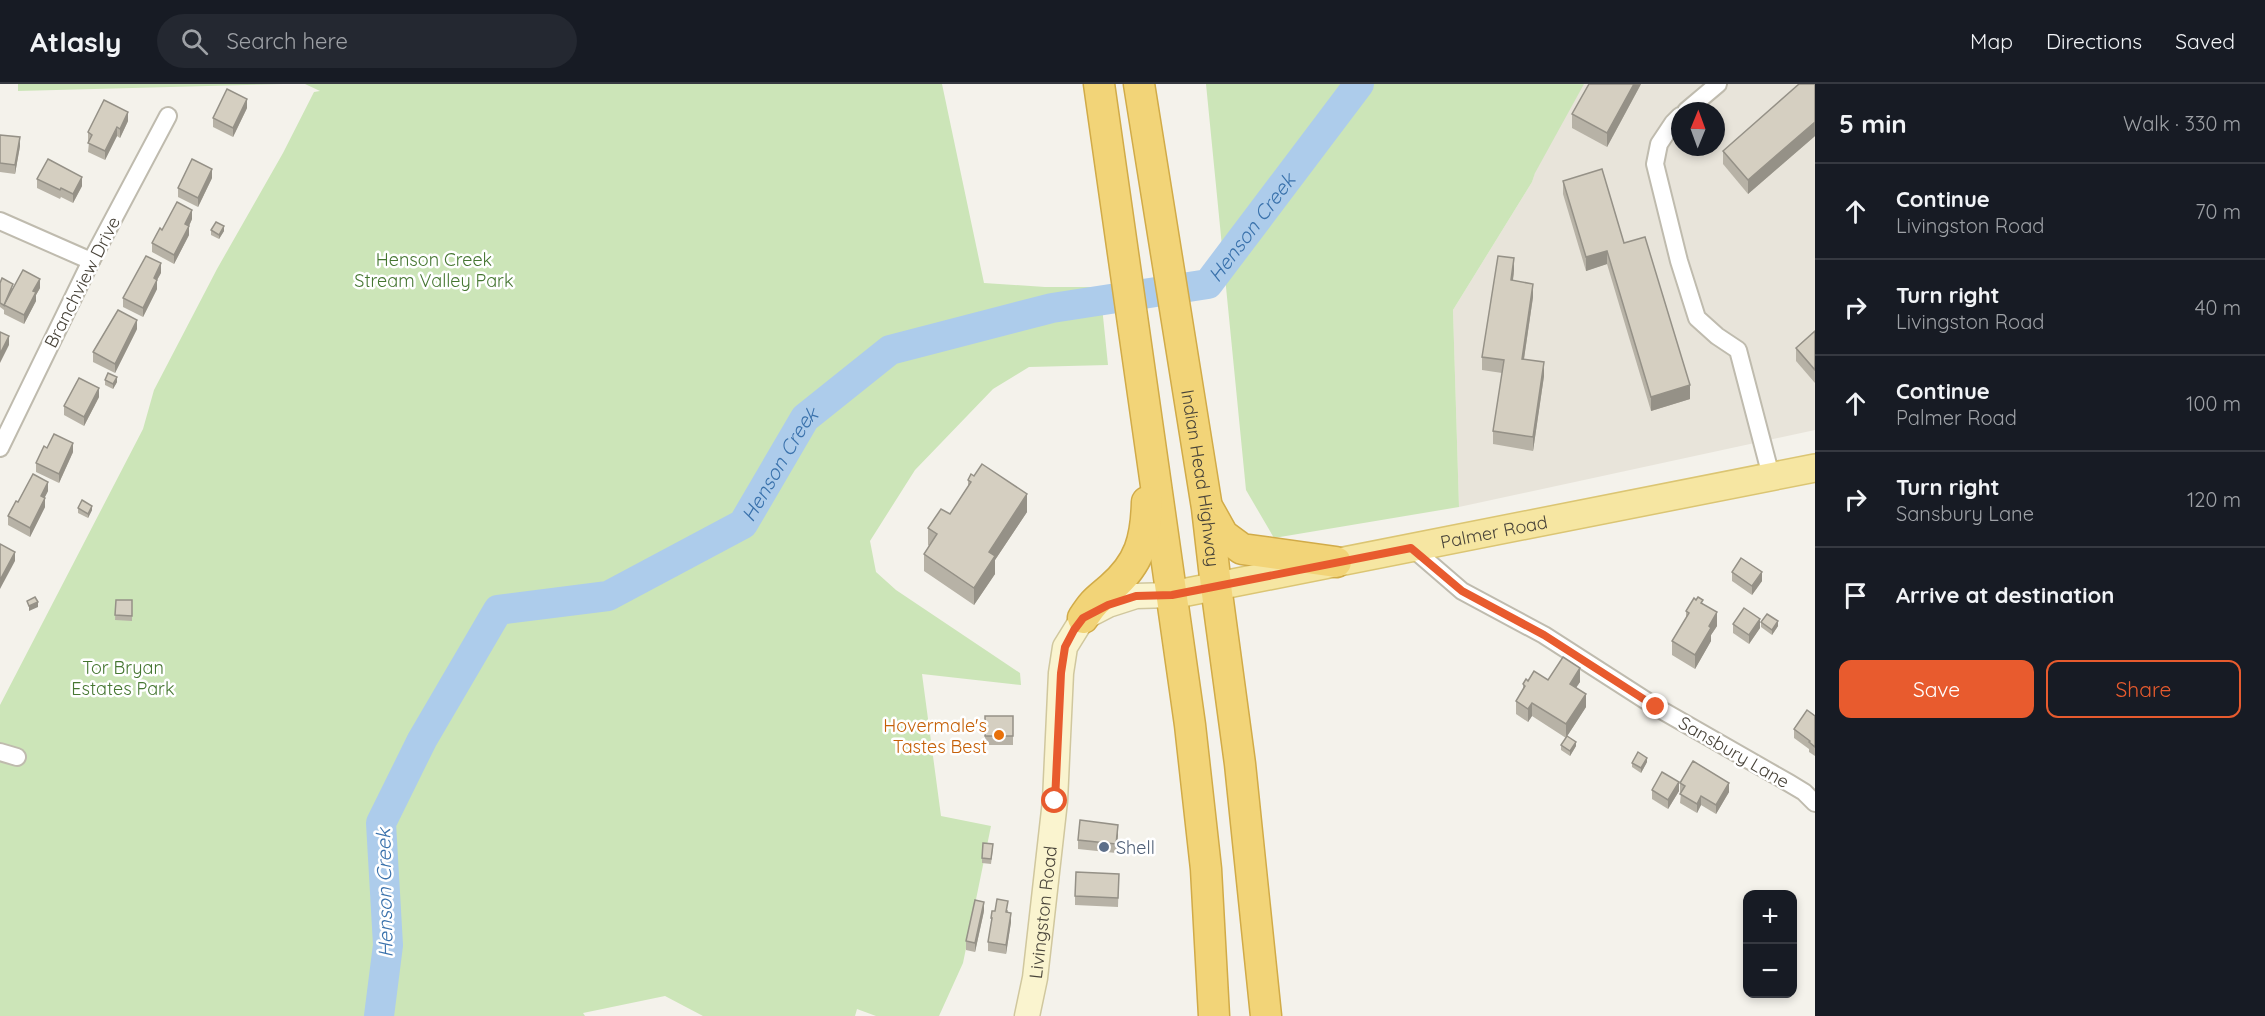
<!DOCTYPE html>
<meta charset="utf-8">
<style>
:root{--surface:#171b24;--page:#242831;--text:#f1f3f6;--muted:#9ea1a6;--line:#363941;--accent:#e85b2e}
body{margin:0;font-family:Quicksand,sans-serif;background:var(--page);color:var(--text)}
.controls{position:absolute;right:18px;bottom:18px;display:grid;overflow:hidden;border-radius:12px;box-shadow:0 3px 9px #0003}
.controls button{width:54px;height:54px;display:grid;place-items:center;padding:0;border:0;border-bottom:2px solid var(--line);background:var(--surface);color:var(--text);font:30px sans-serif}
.compass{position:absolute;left:1671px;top:18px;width:54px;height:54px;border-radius:50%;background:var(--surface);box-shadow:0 3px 9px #0003;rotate:1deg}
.stop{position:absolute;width:18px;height:18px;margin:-14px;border:4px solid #e85b2e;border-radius:50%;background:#fff}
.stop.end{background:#e85b2e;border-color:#fff;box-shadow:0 2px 6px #0008}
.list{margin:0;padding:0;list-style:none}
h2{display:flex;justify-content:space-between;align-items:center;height:78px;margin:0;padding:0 24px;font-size:26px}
h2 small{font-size:20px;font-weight:400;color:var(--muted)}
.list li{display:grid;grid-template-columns:39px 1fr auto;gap:18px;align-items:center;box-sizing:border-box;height:96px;padding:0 24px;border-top:2px solid var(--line)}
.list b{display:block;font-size:22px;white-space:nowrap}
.list p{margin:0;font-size:20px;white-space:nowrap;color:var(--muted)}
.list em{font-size:20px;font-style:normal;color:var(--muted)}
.actions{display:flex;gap:12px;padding:18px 24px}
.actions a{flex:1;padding:14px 0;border:2px solid var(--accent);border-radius:12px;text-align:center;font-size:21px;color:var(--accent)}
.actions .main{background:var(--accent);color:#fff}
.icon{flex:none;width:33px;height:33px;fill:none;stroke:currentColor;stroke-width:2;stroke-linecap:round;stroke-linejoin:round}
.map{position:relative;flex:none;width:1815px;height:932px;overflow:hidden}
header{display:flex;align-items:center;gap:36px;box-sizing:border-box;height:84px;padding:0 30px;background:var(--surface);border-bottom:2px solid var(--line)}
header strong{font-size:28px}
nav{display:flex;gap:33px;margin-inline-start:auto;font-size:21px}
.search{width:420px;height:54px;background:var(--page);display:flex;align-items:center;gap:15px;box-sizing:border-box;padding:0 21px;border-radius:33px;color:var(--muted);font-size:22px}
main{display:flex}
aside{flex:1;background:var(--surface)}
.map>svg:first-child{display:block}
.residential{fill:#e8e4da;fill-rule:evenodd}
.green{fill:#cce5b8}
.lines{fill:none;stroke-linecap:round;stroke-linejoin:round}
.river{stroke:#adcceb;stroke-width:30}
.street-casing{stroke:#bfbbae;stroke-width:20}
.secondary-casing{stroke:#d0c79e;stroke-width:27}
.primary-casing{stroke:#dbc573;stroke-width:30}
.highway-casing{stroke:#d1ab48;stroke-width:33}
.street{stroke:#fff;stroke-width:16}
.secondary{stroke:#faf4cf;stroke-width:24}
.primary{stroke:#f6e6a2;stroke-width:27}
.highway{stroke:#f2d478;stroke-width:30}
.wall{fill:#b7b2a6}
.shaded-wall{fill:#959187}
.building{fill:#d5cfc1;stroke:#959187;stroke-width:1.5}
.route{stroke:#e85b2e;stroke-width:8}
.food-dot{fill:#e8710a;stroke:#fff;stroke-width:2}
.service-dot{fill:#5c6f8a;stroke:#fff;stroke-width:2}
.labels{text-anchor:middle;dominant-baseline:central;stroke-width:5;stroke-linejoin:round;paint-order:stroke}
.park-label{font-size:18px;fill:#457631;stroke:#fff}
.street-label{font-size:18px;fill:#484339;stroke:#fff}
.food-label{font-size:18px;fill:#c56008;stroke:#fff;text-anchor:end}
.service-label{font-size:18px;fill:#4e5e75;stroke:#fff;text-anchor:start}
.water-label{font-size:20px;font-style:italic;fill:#3a72ac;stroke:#fff}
</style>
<header>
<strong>Atlasly</strong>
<div class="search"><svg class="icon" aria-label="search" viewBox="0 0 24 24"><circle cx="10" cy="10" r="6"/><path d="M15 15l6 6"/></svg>Search here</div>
<nav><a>Map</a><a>Directions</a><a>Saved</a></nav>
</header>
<main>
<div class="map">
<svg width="1815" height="932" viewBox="0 0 1815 932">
<rect width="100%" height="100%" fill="#f4f2eb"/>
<path class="residential" d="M1567 0H1815V346L1459 423 1453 226 1532 98 1556 18ZM1680 27H1716V63H1680Z"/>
<g class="green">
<polygon points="18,0 283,0 18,7"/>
<polygon points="305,0 942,0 984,199 1045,203 1100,203 1108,281 1029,283 993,305 915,386 870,457 876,488 896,506 1020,589 1021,601 922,590 941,732 991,742 963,879 939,932 876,932 857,925 855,932 703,932 665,912 583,929 585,932 0,932 0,621 143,345 154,306 217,185 283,69 314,8 320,7"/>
<polygon points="1206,0 1584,0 1535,89 1532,98 1453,226 1459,423 1274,454 1246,406"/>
</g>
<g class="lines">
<path class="river" id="s1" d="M379 932 388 861 381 739 422 656 498 526 608 512 743 440 805 334 890 266 1052 224 1208 200 1359 0"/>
<defs>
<g id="street">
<polyline points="1686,27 1718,0"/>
<polyline points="1680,32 1673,39 1659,60 1655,80 1679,177 1697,234 1717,252 1738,266 1771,392"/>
<polyline points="0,137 91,177"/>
<polyline points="0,364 91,177 168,32"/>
<polyline points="1411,463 1462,507 1544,551 1656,623 1789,699 1804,708 1815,719"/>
<polyline points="0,668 17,673"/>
</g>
<g id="secondary">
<path id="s2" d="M1027 932 1035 894 1055 717 1061 589 1065 563 1083 534 1108 521 1136 512 1172 511"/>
</g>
<g id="primary">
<path id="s3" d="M1172 511 1815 384"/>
</g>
<g id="highway">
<polyline points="1099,0 1190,641 1206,785 1214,932"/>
<path id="s4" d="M1139 0 1207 424 1216 502 1240 680 1266 932"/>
<polyline points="1209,426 1223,451 1242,465 1336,478"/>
<path d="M1083 534C1094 517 1096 517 1111 504 1140 479 1146 455 1147 418"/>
</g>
</defs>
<use href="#street" class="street-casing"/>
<use href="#secondary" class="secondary-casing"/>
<use href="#primary" class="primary-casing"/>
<use href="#highway" class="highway-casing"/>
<use href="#street" class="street"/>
<use href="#secondary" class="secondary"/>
<use href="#primary" class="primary"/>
<use href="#highway" class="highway"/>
</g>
<g class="wall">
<polygon points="1641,0 1607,63 1572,44 1572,30"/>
<polygon points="1815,0 1815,52 1748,110 1723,80 1723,67"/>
<polygon points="247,24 233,53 213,43 213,34"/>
<polygon points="128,37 120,54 117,52 105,76 88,68 89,58 88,57 88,48"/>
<polygon points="0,51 20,62 15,90 0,88"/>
<polygon points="212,94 198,123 178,113 178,104"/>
<polygon points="37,95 82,102 73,119 61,113 60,115 37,104"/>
<polygon points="1563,97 1624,159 1690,315 1651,327 1607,180 1586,187 1563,110"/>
<polygon points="192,135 189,142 189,151 174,180 152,168 152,159 162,146"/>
<polygon points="211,146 224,147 219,155 211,151"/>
<polygon points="1514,187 1513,196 1533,213 1524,275 1544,292 1533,367 1493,360 1493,347 1502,289 1482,286 1482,273"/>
<polygon points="161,189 157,196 157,205 143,233 123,223 123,214"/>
<polygon points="0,199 13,205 40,204 36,211 36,217 24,240 4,230 4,226 0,223"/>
<polygon points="137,245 115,289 93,278 93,268"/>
<polygon points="1815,247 1815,299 1796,277 1796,264"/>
<polygon points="105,296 117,298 113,305 105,301"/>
<polygon points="99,313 84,342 64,331 64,322"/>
<polygon points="73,368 59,399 36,388 36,379"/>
<polygon points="968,396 1027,428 995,476 995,490 974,521 924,487 924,470 929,462 928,461 928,444 950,430 968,403"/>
<polygon points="48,407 44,414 45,423 30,453 8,441 8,432 18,418"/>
<polygon points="78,424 92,426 88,434 78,429"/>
<polygon points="1732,488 1762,497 1752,511 1732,497"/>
<polygon points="116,516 132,516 132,537 115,536"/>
<polygon points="1703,520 1717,542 1711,551 1711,557 1695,585 1672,571 1672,557 1686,535 1686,527"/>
<polygon points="1761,538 1778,542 1772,551 1761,543"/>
<polygon points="1733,540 1760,544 1749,560 1733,549"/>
<polygon points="1548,596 1580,598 1576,603 1586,623 1567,652 1576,662 1570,672 1561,666 1561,661 1566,654 1532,632 1528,638 1516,630 1516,617 1523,606 1523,600 1528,597"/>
<rect x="985" y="632" width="28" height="29"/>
<polygon points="1815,632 1815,672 1809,668 1809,665 1794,654 1794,645"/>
<polygon points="1647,678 1641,689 1632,683 1632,679"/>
<polygon points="1680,699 1729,708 1716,730 1701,721 1697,729 1680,719 1681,709 1680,708"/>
<polygon points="1652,706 1679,707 1668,725 1652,715"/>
<polygon points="1118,750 1116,769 1078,765 1078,756"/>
<polygon points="993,764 991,780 982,779 982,774"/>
<polygon points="1119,790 1118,823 1075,821 1075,812"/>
<polygon points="1008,826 1008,829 1011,838 1006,870 988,867 988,858 991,843 991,834 995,827"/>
<polygon points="984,827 975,868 966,866 966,857"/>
</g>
<g class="shaded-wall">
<polygon points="1634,0 1641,0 1607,63 1607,49"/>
<polygon points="247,15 247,24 233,53 233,44"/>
<polygon points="128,28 128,37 120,54 120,45"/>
<polygon points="1815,38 1815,52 1748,110 1748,96"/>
<polygon points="117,43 117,52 105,76 105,67"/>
<polygon points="20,53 20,62 15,90 15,81"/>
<polygon points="212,85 212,94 198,123 198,114"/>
<polygon points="82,93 82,102 73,119 73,110"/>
<polygon points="192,126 192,135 189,142 189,151 174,180 174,171 185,140"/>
<polygon points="224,142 224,147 219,155 219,151"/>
<polygon points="1607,167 1607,180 1586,187 1586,173"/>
<polygon points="1514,174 1514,187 1511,210 1511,196"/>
<polygon points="161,179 161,189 157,196 157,205 143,233 143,224 154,194"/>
<polygon points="40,195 40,204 36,211 36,217 24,240 24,231 33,207"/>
<polygon points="1533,200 1533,213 1522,288 1522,275"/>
<polygon points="137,236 137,245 115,289 115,280"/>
<polygon points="9,252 9,261 0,279 0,270"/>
<polygon points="1544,278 1544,292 1533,367 1533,353"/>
<polygon points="117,293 117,298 113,305 113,300"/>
<polygon points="1690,301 1690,315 1651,327 1651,313"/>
<polygon points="99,304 99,313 84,342 84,333"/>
<polygon points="73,359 73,368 59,399 59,390"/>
<polygon points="48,398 48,407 41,421 41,412"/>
<polygon points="1027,410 1027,428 995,476 995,490 974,521 974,504 989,468"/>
<polygon points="45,414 45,423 30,453 30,444"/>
<polygon points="92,422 92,426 88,434 88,430"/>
<polygon points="15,468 15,477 0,505 0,496"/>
<polygon points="1762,488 1762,497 1752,511 1752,502"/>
<polygon points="38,518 38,523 29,527 29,522"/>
<polygon points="1717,528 1717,542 1711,551 1711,557 1695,585 1695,571 1709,542"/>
<polygon points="1760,535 1760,544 1749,560 1749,551"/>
<polygon points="1778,537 1778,542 1772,551 1772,546"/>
<polygon points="1580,584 1580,598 1570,613 1570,600"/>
<polygon points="1586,610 1586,623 1566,654 1566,640"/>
<polygon points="1532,619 1532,632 1528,638 1528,625"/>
<polygon points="1576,658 1576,662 1570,672 1570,667"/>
<polygon points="1647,674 1647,678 1641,689 1641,684"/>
<polygon points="1679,698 1679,707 1668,725 1668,716"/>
<polygon points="1729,699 1729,708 1716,730 1716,721"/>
<polygon points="1701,712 1701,721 1697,729 1697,720"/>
<polygon points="1118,741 1118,750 1116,769 1116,760"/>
<polygon points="984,818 984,827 975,868 975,859"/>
<polygon points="1011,829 1011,838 1006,870 1006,861"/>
</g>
<g class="building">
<polygon points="1589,0 1634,0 1607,49 1572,30"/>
<polygon points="1799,0 1815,0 1815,38 1748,96 1723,67"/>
<polygon points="227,5 247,15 233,44 213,34"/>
<polygon points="104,16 128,28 120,45 117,43 105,67 88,59 92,51 88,48"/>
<polygon points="0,51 20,53 15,81 0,79"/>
<polygon points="48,75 82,93 73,110 61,104 60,106 37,95"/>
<polygon points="192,75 212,85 198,114 178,104"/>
<polygon points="1602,85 1624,159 1645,153 1690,301 1651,313 1607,167 1586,173 1563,97"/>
<polygon points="177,118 192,126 185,140 189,142 174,171 152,159 160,144 162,146"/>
<polygon points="216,138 224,142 219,151 211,146"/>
<polygon points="146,172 161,179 154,194 157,196 143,224 123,214"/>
<polygon points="1498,172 1514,174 1511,196 1533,200 1522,275 1544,278 1533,353 1493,347 1504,276 1482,273"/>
<polygon points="23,186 40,195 33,207 36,208 24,231 4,221"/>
<polygon points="2,194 13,200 4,221 5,222 0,219 0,199"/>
<polygon points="118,226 137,236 115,280 93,268"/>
<polygon points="1815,247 1815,286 1796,264"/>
<polygon points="0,248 9,252 0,270"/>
<polygon points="108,289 117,293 113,300 105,296"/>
<polygon points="79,294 99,304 84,333 64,322"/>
<polygon points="54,350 73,359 59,390 36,379 44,362 47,364"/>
<polygon points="982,380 1027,410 989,468 995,472 974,504 924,470 937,450 928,444 941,425 950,430 971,398 968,396 971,390 974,392"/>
<polygon points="33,390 48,398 41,412 45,414 30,444 8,432 16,417 18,418"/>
<polygon points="82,416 92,422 88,430 78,424"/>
<polygon points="0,460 15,468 0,496"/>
<polygon points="1741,474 1762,488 1752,502 1732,488"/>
<polygon points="35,513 38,518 29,522 27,517"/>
<polygon points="1698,513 1703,516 1701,519 1717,528 1709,542 1711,544 1695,571 1672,557 1689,529 1686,527 1694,514 1696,516"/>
<polygon points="116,516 132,516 132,532 115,531"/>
<polygon points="1744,524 1760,535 1749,551 1733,540"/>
<polygon points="1767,530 1778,537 1772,546 1761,538"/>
<polygon points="1563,573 1580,584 1570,600 1586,610 1566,640 1532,619 1528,625 1516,617 1525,602 1523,600 1526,595 1528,597 1534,587 1548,596"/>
<polygon points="1807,626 1815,632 1815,663 1809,658 1810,657 1794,645"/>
<rect x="985" y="632" width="28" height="20"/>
<polygon points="1567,652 1576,658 1570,667 1561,661"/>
<polygon points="1638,668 1647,674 1641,684 1632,679"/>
<polygon points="1693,677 1729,699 1716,721 1701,712 1697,720 1680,710 1685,702 1680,699"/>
<polygon points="1662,688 1679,698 1668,716 1652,706"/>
<polygon points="1080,736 1118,741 1116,760 1078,756"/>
<polygon points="983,759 993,760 991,775 982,774"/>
<polygon points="1076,788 1119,790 1118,814 1075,812"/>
<polygon points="997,815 1008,817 1006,828 1011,829 1006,861 988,858 992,834 991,834 992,827 995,827"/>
<polygon points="975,816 984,818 975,859 966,857"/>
</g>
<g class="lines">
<polyline class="route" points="1055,717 1061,589 1065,563 1074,546 1083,534 1108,521 1136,512 1172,511 1411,464 1462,507 1544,551 1656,623"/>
</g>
<circle class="food-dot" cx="999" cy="651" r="6"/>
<circle class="service-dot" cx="1104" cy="763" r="6"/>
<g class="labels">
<g class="park-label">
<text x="434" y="175">Henson Creek<tspan x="434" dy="21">Stream Valley Park</tspan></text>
<text x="123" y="583">Tor Bryan<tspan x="123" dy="21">Estates Park</tspan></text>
</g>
<g class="street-label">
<text transform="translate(82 198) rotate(-63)">Branchview Drive</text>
<text stroke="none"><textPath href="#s4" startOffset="399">Indian Head Highway</textPath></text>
<text stroke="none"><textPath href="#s3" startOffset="328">Palmer Road</textPath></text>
<text transform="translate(1734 668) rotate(30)">Sansbury Lane</text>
<text stroke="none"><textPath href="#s2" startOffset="105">Livingston Road</textPath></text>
</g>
<g class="food-label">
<text x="987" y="641">Hovermale's<tspan x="987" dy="21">Tastes Best</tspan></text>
</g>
<g class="service-label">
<text x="1116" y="763">Shell</text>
</g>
<g class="water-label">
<text stroke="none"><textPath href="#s1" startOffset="1329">Henson Creek</textPath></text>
<text stroke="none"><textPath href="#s1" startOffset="771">Henson Creek</textPath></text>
<text transform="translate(384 809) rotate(-91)">Henson Creek</text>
</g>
</g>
</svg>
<div class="controls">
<button>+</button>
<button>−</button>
</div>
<svg class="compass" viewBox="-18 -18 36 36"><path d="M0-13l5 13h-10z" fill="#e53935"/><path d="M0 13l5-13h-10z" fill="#9ea1a6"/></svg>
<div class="stop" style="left:1055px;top:717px"></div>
<div class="stop end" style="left:1656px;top:623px"></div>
</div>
<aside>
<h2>5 min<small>Walk · 330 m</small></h2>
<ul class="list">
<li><svg class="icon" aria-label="ahead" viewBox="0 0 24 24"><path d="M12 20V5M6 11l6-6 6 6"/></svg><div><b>Continue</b><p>Livingston Road</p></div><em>70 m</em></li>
<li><svg class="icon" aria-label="right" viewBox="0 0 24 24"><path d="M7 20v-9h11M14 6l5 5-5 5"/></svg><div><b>Turn right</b><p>Livingston Road</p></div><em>40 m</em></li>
<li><svg class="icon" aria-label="ahead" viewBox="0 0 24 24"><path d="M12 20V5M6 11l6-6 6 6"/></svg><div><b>Continue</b><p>Palmer Road</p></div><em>100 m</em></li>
<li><svg class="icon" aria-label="right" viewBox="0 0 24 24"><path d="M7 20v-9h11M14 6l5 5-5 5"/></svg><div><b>Turn right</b><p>Sansbury Lane</p></div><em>120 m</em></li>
<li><svg class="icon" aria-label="arrive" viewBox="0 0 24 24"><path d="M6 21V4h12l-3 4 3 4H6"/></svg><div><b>Arrive at destination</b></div></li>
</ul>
<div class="actions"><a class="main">Save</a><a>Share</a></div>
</aside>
</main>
